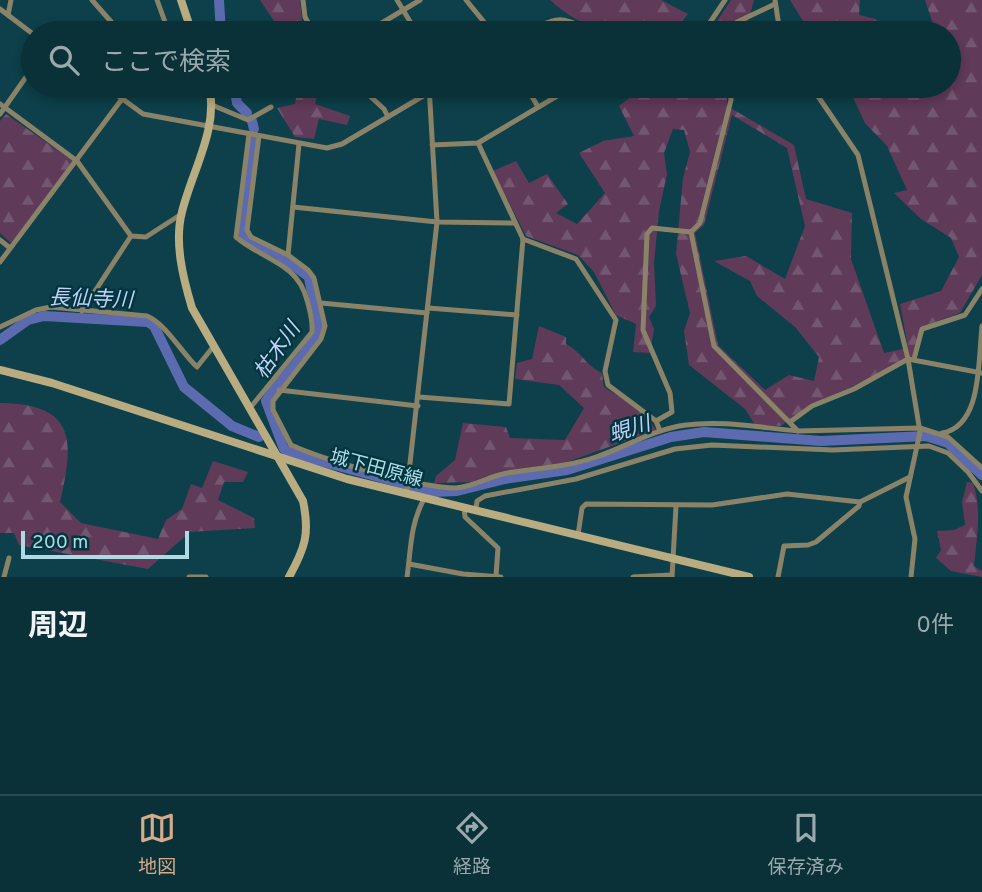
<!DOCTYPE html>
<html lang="ja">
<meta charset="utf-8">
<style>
:root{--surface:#0a3038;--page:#183c43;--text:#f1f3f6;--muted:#99a9ae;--line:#2a4b53;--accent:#d6ab8b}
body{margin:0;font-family:Overpass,"Noto Sans JP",sans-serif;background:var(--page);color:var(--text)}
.scale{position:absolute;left:21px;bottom:18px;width:168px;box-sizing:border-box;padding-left:7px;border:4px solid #b0dae3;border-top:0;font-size:19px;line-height:24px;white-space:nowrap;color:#b0dae3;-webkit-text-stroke:5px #00363f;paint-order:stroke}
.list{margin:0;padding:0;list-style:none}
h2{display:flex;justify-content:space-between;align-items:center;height:91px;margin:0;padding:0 28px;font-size:30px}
h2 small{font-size:23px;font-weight:400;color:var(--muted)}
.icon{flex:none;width:38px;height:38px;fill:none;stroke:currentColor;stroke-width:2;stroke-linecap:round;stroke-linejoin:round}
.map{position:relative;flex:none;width:982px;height:577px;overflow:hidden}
.search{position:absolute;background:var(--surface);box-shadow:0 4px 10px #0003;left:21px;right:21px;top:21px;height:77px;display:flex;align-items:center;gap:18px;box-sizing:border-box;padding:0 24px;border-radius:38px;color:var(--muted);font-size:26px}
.sheet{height:217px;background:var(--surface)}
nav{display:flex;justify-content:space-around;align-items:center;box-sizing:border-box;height:98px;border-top:2px solid var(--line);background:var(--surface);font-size:19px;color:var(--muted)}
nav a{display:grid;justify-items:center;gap:4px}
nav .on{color:var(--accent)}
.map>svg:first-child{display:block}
.forest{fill:url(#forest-firs);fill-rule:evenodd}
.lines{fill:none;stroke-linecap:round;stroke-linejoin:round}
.river{stroke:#5c6bb0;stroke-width:10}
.minor{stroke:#8b8368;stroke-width:5}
.secondary{stroke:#b9ac80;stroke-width:8}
.labels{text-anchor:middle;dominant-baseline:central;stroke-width:5;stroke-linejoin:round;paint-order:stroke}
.street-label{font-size:19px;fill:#b0dae3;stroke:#00363f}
.water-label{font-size:21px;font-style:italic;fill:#c5d0f7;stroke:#00363f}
</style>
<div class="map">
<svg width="982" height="577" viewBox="0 0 982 577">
<defs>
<pattern id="forest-firs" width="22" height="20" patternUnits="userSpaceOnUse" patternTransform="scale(1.75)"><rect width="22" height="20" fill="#5f3a59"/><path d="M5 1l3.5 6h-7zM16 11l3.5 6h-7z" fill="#735671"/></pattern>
</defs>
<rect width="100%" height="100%" fill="#0d404a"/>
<g class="forest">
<polygon points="260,0 300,0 302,20 310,33 282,33"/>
<path d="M550 0H661L688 14 679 25 691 33C633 33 596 42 550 0Z"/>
<polygon points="731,0 754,0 746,29 744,33 709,33"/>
<polygon points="790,0 860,0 859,15 876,19 880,33 798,33 803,21"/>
<path d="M925 0H982V275L960 313 920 327 913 356 852 387 811 404 781 426 755 425 745 409 689 365 684 331 690 313 676 254 683 178 690 152 684 130 673 129 664 153 667 174 659 211 654 263 656 306 649 317 654 329 650 353 633 352 636 324 616 315 594 272 578 255 526 236 493 171 516 161 529 183 547 174 568 204 556 213 577 224 605 193 579 153 603 141 634 136 619 106 644 86H727V106L794 145 806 199 852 213 851 259 884 353 908 348 900 304 941 291 959 257 951 238 921 219 894 193 907 190 887 146 865 123 851 93 833 86H949V33H936ZM732 115 787 148 805 226 785 279 746 256 714 261 750 281 757 296 795 327 819 357 814 381 789 375 765 390 718 345 695 233 704 225Z"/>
<polygon points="298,86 319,86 315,104 350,116 347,125 319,119 314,139 295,137 277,108 295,104"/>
<polygon points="6,114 73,161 11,243 0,233 0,121"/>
<path d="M539 326 566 337V344C583 353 583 363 602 373L604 387C622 399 646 411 656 430L564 463 502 471 474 482 434 483 436 476 455 460 463 423 506 427 510 438 565 440 584 408 559 385 515 379 517 363 532 359Z"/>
<path d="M0 403C77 404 74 441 60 502L81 523 158 539 166 520 182 509 191 484 202 488 213 461 248 472 243 482H224L218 500 254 518 255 528 190 532 148 569 19 545 14 533H0Z"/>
<path d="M967 482 973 483C982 509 977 536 974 566L982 571V577L951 571 936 558 941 550 937 531 954 530 965 525 962 502Z"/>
</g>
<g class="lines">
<g class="river">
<polyline points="219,0 221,33"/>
<polyline points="234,86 237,103 247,113"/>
<polyline points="252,121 254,129"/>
<path d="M253 139 243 232 245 238 278 254 309 277C310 289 320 315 319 324 317 347 278 380 266 401L284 449 294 454 434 492 457 491 505 479 567 470 671 437 704 432 821 441 926 436 948 443 982 475"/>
<polyline points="0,340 28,320 44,316 148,322 154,326 184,387 232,426 259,437"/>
</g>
<g class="minor">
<polyline points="92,0 121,33"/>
<polyline points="157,0 169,33"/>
<polyline points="303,0 305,17 314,33"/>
<polyline points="397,0 417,33"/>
<polyline points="466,0 493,33"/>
<polyline points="775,0 780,33"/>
<polyline points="0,9 33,34"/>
<polyline points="8,15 11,0"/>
<polyline points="365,33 420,0"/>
<path d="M527 33C561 14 560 17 595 33"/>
<polyline points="703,33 725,0"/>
<polyline points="732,33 737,22 775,4"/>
<polyline points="105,86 143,114 327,148 342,144 440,86"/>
<polyline points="179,86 211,92"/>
<polyline points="359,86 384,109 388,117"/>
<polyline points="526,86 538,107"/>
<polyline points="811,86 858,155 908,359 920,432 906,497 915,539 911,577"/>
<polyline points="0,104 77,161 131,236 146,237 180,215"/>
<polyline points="212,105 248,120 271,107"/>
<polyline points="0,114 33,67"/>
<path d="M249 134 236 237C263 260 297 262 307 300 310 311 313 320 312 332L250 408"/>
<path d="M259 136 247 230 251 237 288 255 308 270 314 278 325 326 321 339 273 401V410L291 445C324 460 421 488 456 488 474 487 489 476 507 473 537 468 567 467 596 457 626 447 654 429 686 425 722 420 762 428 798 431"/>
<polyline points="432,145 478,143 574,86"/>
<polyline points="293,207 437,222 515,223"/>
<polyline points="691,232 714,346 798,431 920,428 948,437 982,468"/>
<polyline points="691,232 700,223 731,100 731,86"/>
<polyline points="523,239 576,259 616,320 605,371 608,385 656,421 660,431"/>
<polyline points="0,240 10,248"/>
<polyline points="288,255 299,144"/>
<polyline points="0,262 122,99"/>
<polyline points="321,303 427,313"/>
<polyline points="428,308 517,315"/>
<polyline points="82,311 131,236"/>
<path d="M0 327 36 310 51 307 147 316C166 324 181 352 197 367L213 347"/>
<polyline points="914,359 922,329 965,315 982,289"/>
<polyline points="279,390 418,406"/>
<polyline points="419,397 509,404 523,239 478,143"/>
<polyline points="656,421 672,412 670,393 643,330 647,234 652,228 691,232"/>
<polyline points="790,422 812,406 854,389 908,359 982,373"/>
<path d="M942 433C982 426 978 363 982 326"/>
<polyline points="407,490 437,222 429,86"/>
<polyline points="464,507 465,517 498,548 496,576"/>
<polyline points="476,509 477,501 485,496 576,479 675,449 712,445 833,450 929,446 948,453 968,472 982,491"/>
<polyline points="578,535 582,508 586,504 712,505 787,494 860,502"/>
<polyline points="409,564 463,574 501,577"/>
<polyline points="4,577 9,558"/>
<polyline points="189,577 206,577"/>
<path d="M407 577C411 549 410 525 424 499"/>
<polyline points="633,577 671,575"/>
<polyline points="672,577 676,506"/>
<polyline points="778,577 784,546 808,545 816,542 859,506 860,502 910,477"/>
</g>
<g class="secondary">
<polyline points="181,0 192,33"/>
<path d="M209 86C219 128 192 171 182 212 174 242 183 278 192 308L303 501C310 534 305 548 289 577"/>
<polyline points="0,370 52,383 347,479 749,577"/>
</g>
</g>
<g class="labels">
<g class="street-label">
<text transform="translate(376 469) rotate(15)">城下田原線</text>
</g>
<g class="water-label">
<text transform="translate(91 300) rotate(2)">長仙寺川</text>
<text transform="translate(278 351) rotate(-55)">枯木川</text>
<text transform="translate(630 430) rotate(-17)">蜆川</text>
</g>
</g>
</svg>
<div class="scale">200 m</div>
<div class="search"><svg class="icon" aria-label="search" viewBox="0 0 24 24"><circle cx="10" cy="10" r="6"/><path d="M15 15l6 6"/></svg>ここで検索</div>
</div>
<section class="sheet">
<h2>周辺<small>0件</small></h2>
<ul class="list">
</ul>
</section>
<nav>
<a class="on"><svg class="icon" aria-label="map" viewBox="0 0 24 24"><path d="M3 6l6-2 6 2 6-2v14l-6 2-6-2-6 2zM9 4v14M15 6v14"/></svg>地図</a>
<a><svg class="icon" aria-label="directions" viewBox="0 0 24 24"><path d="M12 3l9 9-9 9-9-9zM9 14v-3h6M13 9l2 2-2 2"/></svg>経路</a>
<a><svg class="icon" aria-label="saved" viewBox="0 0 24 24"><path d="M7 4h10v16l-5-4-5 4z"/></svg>保存済み</a>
</nav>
